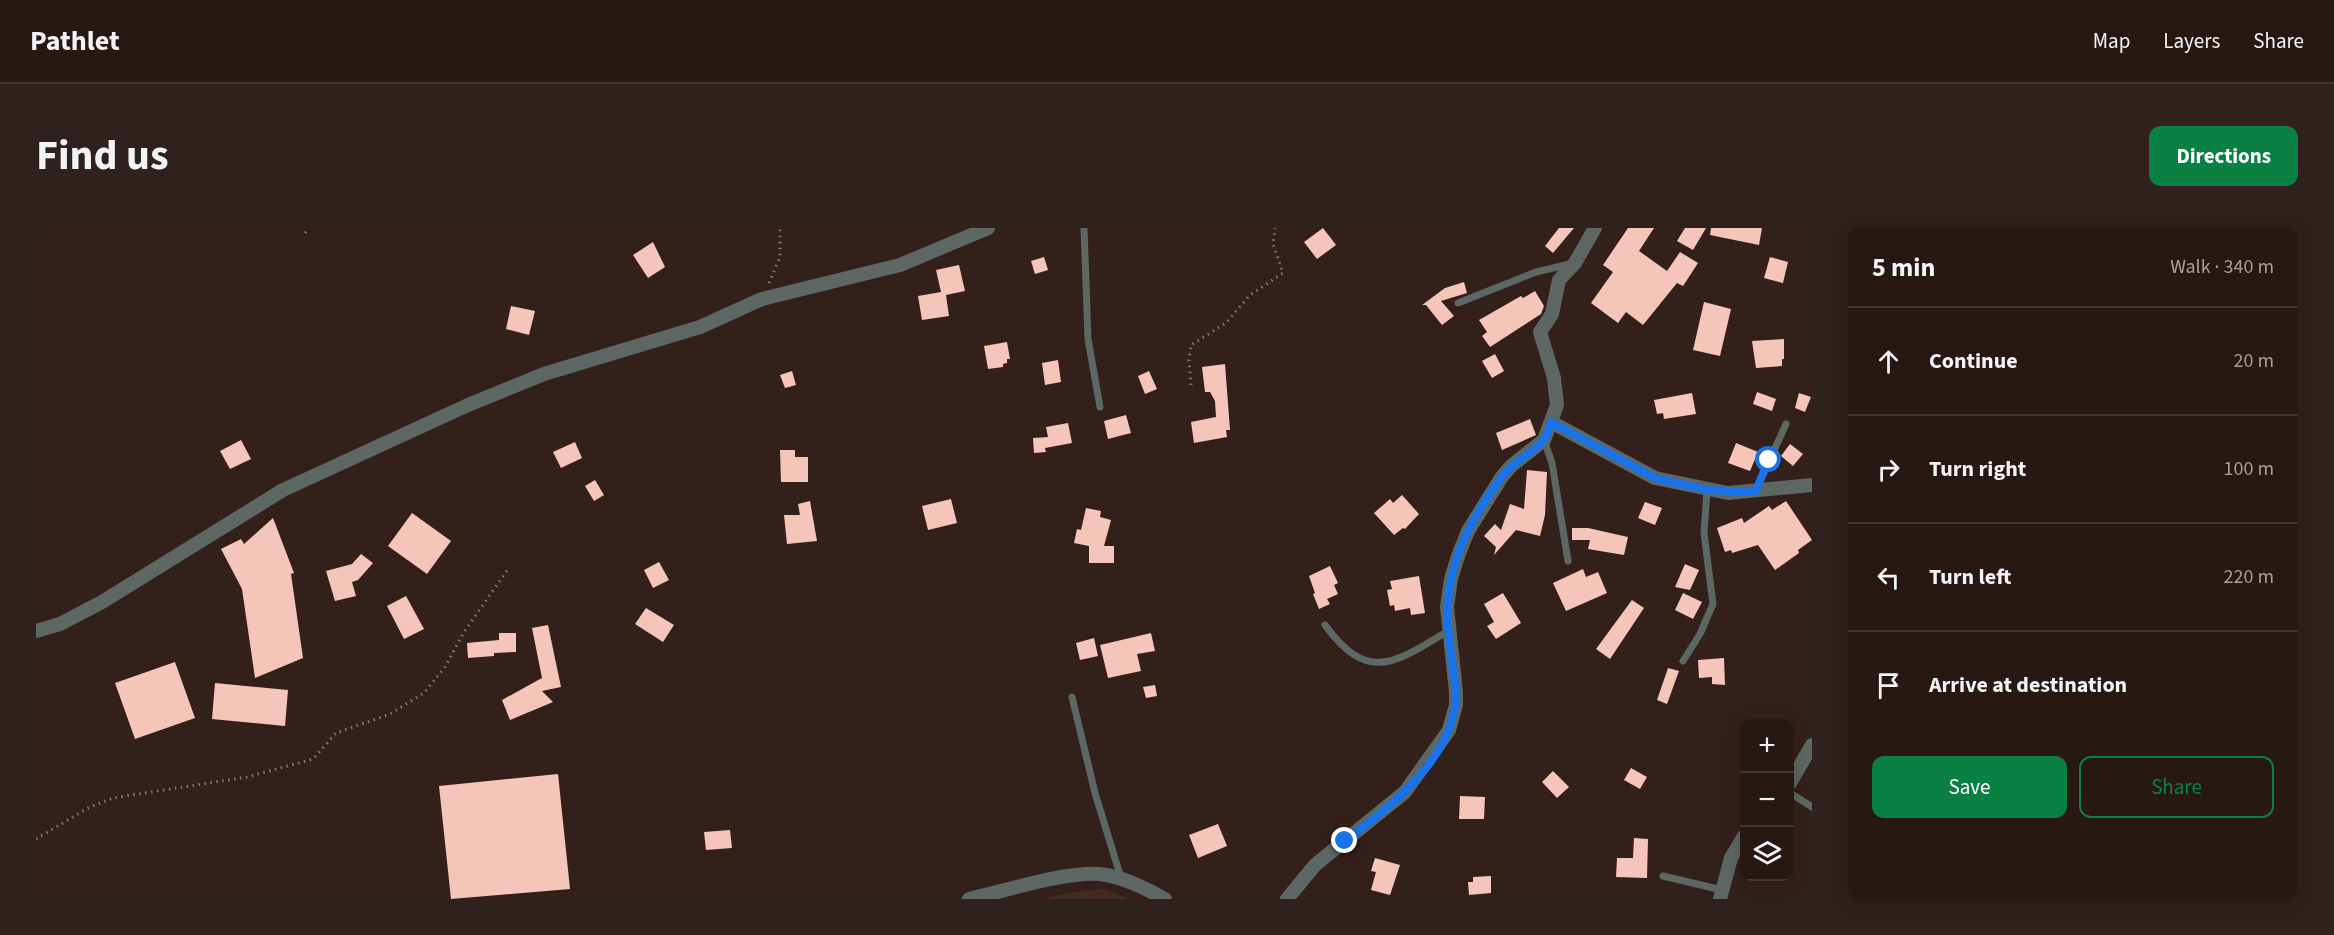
<!DOCTYPE html>
<meta charset="utf-8">
<style>
:root{--surface:#271814;--page:#2f211d;--text:#f1f3f6;--muted:#a4a0a0;--line:#433734;--accent:#0b8043}
body{margin:0;font-family:"Source Sans 3",sans-serif;background:var(--page);color:var(--text)}
.controls{position:absolute;right:18px;bottom:18px;display:grid;overflow:hidden;border-radius:12px;box-shadow:0 3px 15px #0003}
.controls button{width:54px;height:54px;display:grid;place-items:center;padding:0;border:0;border-bottom:2px solid var(--line);background:var(--surface);color:var(--text);font:30px sans-serif}
.stop{position:absolute;width:18px;height:18px;margin:-14px;border:4px solid #1a73e8;border-radius:50%;background:#fff}
.stop.end{background:#1a73e8;border-color:#fff;box-shadow:0 2px 6px #0008}
.list{margin:0;padding:0;list-style:none}
h2{display:flex;justify-content:space-between;align-items:center;height:78px;margin:0;padding:0 24px;font-size:26px}
h2 small{font-size:20px;font-weight:400;color:var(--muted)}
.list li{display:grid;grid-template-columns:39px 1fr auto;gap:18px;align-items:center;box-sizing:border-box;height:108px;padding:0 24px;border-top:2px solid var(--line)}
.list b{display:block;font-size:22px;white-space:nowrap}
.list em{font-size:20px;font-style:normal;color:var(--muted)}
.actions{display:flex;gap:12px;padding:18px 24px}
.actions a{flex:1;padding:14px 0;border:2px solid var(--accent);border-radius:12px;text-align:center;font-size:21px;color:var(--accent)}
.actions .main{background:var(--accent);color:#fff}
.icon{flex:none;width:33px;height:33px;fill:none;stroke:currentColor;stroke-width:2;stroke-linecap:round;stroke-linejoin:round}
.map{position:relative;flex:none;width:1776px;height:671px;overflow:hidden;border-radius:12px}
header{display:flex;align-items:center;gap:36px;box-sizing:border-box;height:84px;padding:0 30px;background:var(--surface);border-bottom:2px solid var(--line)}
header strong{font-size:28px}
nav{display:flex;gap:33px;margin-inline-start:auto;font-size:21px}
.intro{display:flex;align-items:center;justify-content:space-between;box-sizing:border-box;height:144px;padding:0 36px}
h1{margin:0;font-size:42px}
.button{padding:15px 27px;border-radius:12px;background:var(--accent);color:#fff;font-size:21px;font-weight:700}
main{display:flex;gap:36px;padding:0 36px}
aside{flex:1;background:var(--surface);border-radius:12px;box-shadow:0 3px 15px #0003}
.map>svg:first-child{display:block}
.built{fill:#432923}
.building{fill:#f6c5ba}
.lines{fill:none;stroke-linecap:round;stroke-linejoin:round}
.path{stroke:#877672;stroke-width:3;stroke-dasharray:1.5 4.5;stroke-linecap:butt}
.lane{stroke:#5d6865;stroke-width:7}
.street{stroke:#5d6865;stroke-width:14}
.route{stroke:#1a73e8;stroke-width:8}
</style>
<header>
<strong>Pathlet</strong>
<nav><a>Map</a><a>Layers</a><a>Share</a></nav>
</header>
<div class="intro"><h1>Find us</h1><a class="button">Directions</a></div>
<main>
<div class="map">
<svg width="1776" height="671" viewBox="0 0 1776 671">
<rect width="100%" height="100%" fill="#34201b"/>
<polygon class="built" points="1068,661 1093,671 1007,671 1036,664"/>
<g class="building">
<polygon points="1287,0 1300,17 1281,31 1268,14"/>
<polygon points="1523,0 1538,0 1517,25 1509,18"/>
<polygon points="1592,0 1618,0 1603,23 1631,43 1644,24 1662,35 1647,58 1641,55 1607,97 1590,84 1582,95 1555,75 1577,44 1567,37"/>
<polygon points="1649,0 1670,0 1657,22 1641,13"/>
<polygon points="1675,0 1726,0 1723,17 1674,7"/>
<polygon points="617,14 629,39 612,50 597,27"/>
<polygon points="1008,29 1012,42 999,46 995,33"/>
<polygon points="1734,29 1752,34 1747,55 1728,50"/>
<polygon points="923,37 929,63 910,67 913,88 886,92 882,68 905,64 900,42"/>
<polygon points="1428,54 1431,65 1405,73 1418,88 1406,97 1390,77 1386,77 1409,60"/>
<polygon points="1499,63 1508,78 1505,86 1454,119 1446,108 1451,104 1443,92 1485,68 1487,70"/>
<polygon points="1668,74 1695,81 1684,128 1657,122"/>
<polygon points="475,78 499,83 493,107 470,101"/>
<polygon points="1748,111 1748,131 1746,131 1746,138 1720,140 1716,113"/>
<polygon points="971,114 974,131 971,131 971,135 967,136 967,139 952,141 948,118"/>
<polygon points="1459,126 1468,143 1456,150 1446,133"/>
<polygon points="1022,132 1025,154 1009,157 1006,135"/>
<polygon points="1189,136 1194,202 1190,202 1191,209 1158,215 1155,194 1180,189 1179,173 1174,164 1169,164 1166,139"/>
<polygon points="756,143 760,157 749,160 744,147"/>
<polygon points="1113,143 1121,161 1109,166 1102,148"/>
<polygon points="1721,164 1740,171 1736,183 1717,176"/>
<polygon points="1656,165 1660,186 1628,191 1627,185 1621,186 1618,172"/>
<polygon points="1763,165 1775,169 1769,184 1759,180"/>
<polygon points="1090,187 1095,205 1072,211 1068,193"/>
<polygon points="1494,191 1500,207 1466,222 1460,205"/>
<polygon points="1032,195 1036,215 1009,220 1010,224 998,225 997,210 1012,209 1010,199"/>
<polygon points="205,212 215,231 194,241 184,223"/>
<polygon points="539,214 546,230 525,240 517,224"/>
<polygon points="1700,215 1722,224 1714,243 1692,235"/>
<polygon points="1754,216 1767,226 1757,238 1745,228"/>
<polygon points="744,222 759,222 759,229 772,229 772,254 745,254"/>
<polygon points="1491,242 1511,244 1509,287 1504,308 1480,302 1458,327 1460,319 1448,308 1459,296 1465,302 1474,276 1488,281"/>
<polygon points="559,252 568,267 558,273 549,258"/>
<polygon points="1366,267 1383,286 1369,301 1367,300 1358,307 1338,285 1354,271 1357,275"/>
<polygon points="915,271 921,295 892,302 886,278"/>
<polygon points="774,273 781,313 751,316 748,287 764,287 762,276"/>
<polygon points="1750,273 1776,312 1762,322 1763,325 1739,342 1722,317 1696,325 1695,322 1689,324 1681,300 1706,290 1708,295 1733,278 1736,282"/>
<polygon points="1609,274 1626,280 1619,297 1602,290"/>
<polygon points="1050,280 1065,283 1064,289 1075,292 1068,318 1078,318 1078,335 1053,335 1053,318 1038,315 1041,301 1045,302"/>
<polygon points="376,285 415,313 391,346 352,318"/>
<polygon points="237,290 258,345 255,346 267,430 219,450 206,361 185,321 205,311 208,316"/>
<polygon points="1536,300 1552,300 1592,309 1588,327 1552,321 1554,312 1536,312"/>
<polygon points="325,326 337,335 322,352 316,354 320,368 299,373 290,343 316,336"/>
<polygon points="623,334 633,352 617,360 608,342"/>
<polygon points="1649,336 1663,342 1654,362 1639,359"/>
<polygon points="1294,338 1302,355 1298,357 1302,366 1291,371 1294,376 1283,381 1277,366 1279,365 1273,348"/>
<polygon points="1547,341 1550,349 1562,344 1571,365 1530,383 1517,355"/>
<polygon points="1383,348 1389,385 1375,387 1374,380 1359,383 1358,377 1354,378 1351,362 1356,361 1354,353"/>
<polygon points="1467,365 1485,395 1460,411 1451,398 1458,394 1448,376"/>
<polygon points="1647,365 1666,374 1657,391 1639,382"/>
<polygon points="370,368 388,401 368,411 351,378"/>
<polygon points="1596,372 1608,380 1574,431 1560,421"/>
<polygon points="610,380 638,397 627,414 599,396"/>
<polygon points="512,397 525,459 506,463 517,474 474,492 466,472 506,450 496,400"/>
<polygon points="463,405 480,405 480,424 458,425 458,428 432,430 431,415 463,412"/>
<polygon points="1115,405 1119,423 1101,426 1105,443 1072,450 1064,417"/>
<polygon points="1058,410 1062,428 1044,432 1040,415"/>
<polygon points="1688,430 1689,457 1676,456 1676,449 1663,450 1662,432"/>
<polygon points="139,434 159,490 99,511 79,455"/>
<polygon points="1632,440 1643,443 1631,476 1621,472"/>
<polygon points="179,455 252,462 249,498 176,491"/>
<polygon points="1119,457 1121,468 1110,470 1107,459"/>
<polygon points="1595,540 1611,549 1604,561 1588,552"/>
<polygon points="1517,543 1533,559 1521,570 1506,554"/>
<polygon points="522,546 534,661 415,671 403,558"/>
<polygon points="1424,568 1449,569 1448,591 1423,591"/>
<polygon points="1182,596 1191,618 1162,630 1153,607"/>
<polygon points="694,602 696,620 670,622 668,604"/>
<polygon points="1598,610 1612,611 1611,650 1580,649 1581,630 1597,630"/>
<polygon points="1339,630 1364,637 1354,667 1335,662 1340,644 1335,643"/>
<polygon points="1455,648 1455,665 1433,667 1432,654 1437,654 1437,649"/>
</g>
<g class="lines">
<g class="path">
<polyline points="269,5 272,0"/>
<polyline points="733,55 744,29 744,0"/>
<polyline points="1155,157 1153,132 1155,117 1190,95 1214,67 1247,45 1237,16 1239,0"/>
<polyline points="0,611 52,580 77,570 211,549 277,531 300,505 354,486 388,465 409,439 428,404 472,341"/>
</g>
<g class="lane">
<polyline points="1048,0 1052,111 1064,179"/>
<polyline points="1422,75 1500,44 1534,36"/>
<polyline points="1508,212 1516,235 1532,333"/>
<polyline points="1719,264 1750,196"/>
<path d="M1289 397C1332 456 1359 435 1412 403"/>
<polyline points="1647,433 1664,406 1677,376 1668,305 1671,262"/>
<polyline points="1036,469 1059,565 1085,650"/>
<polyline points="1754,565 1776,579"/>
<polyline points="1627,648 1686,662"/>
</g>
<g class="street">
<polyline points="1515,194 1619,250 1692,265 1776,257"/>
<polyline points="0,403 24,396 66,374 247,262 432,177 508,146 664,99 726,71 864,37 952,0"/>
<polyline points="1754,555 1776,517"/>
<path d="M933 671C969 663 1030 643 1064 646 1088 649 1108 660 1129 671"/>
<polyline points="1251,671 1279,637 1369,564 1413,502 1420,477 1420,464 1411,379 1415,351 1422,328 1432,303 1465,250 1475,238 1508,212 1521,177 1518,150 1504,104 1516,86 1523,52 1539,35 1559,0"/>
<polyline points="1684,671 1695,630 1708,608"/>
</g>
</g>
<g class="lines">
<path class="route" d="M1309 613C1356 577 1420 529 1420 464 1417 435 1410 405 1412 377 1413 331 1440 283 1467 247 1478 233 1498 225 1508 211 1512 207 1513 199 1515 194L1619 250 1671 262 1719 264 1733 232"/>
</g>
</svg>
<div class="controls">
<button>+</button>
<button>−</button>
<button><svg class="icon" aria-label="layers" viewBox="0 0 24 24"><path d="M12 4l9 5-9 5-9-5zM3 14l9 5 9-5"/></svg></button>
</div>
<div class="stop" style="left:1733px;top:232px"></div>
<div class="stop end" style="left:1309px;top:613px"></div>
</div>
<aside>
<h2>5 min<small>Walk · 340 m</small></h2>
<ul class="list">
<li><svg class="icon" aria-label="ahead" viewBox="0 0 24 24"><path d="M12 20V5M6 11l6-6 6 6"/></svg><div><b>Continue</b></div><em>20 m</em></li>
<li><svg class="icon" aria-label="right" viewBox="0 0 24 24"><path d="M7 20v-9h11M14 6l5 5-5 5"/></svg><div><b>Turn right</b></div><em>100 m</em></li>
<li><svg class="icon" aria-label="left" viewBox="0 0 24 24"><path d="M17 20v-9H6M10 6l-5 5 5 5"/></svg><div><b>Turn left</b></div><em>220 m</em></li>
<li><svg class="icon" aria-label="arrive" viewBox="0 0 24 24"><path d="M6 21V4h12l-3 4 3 4H6"/></svg><div><b>Arrive at destination</b></div></li>
</ul>
<div class="actions"><a class="main">Save</a><a>Share</a></div>
</aside>
</main>
